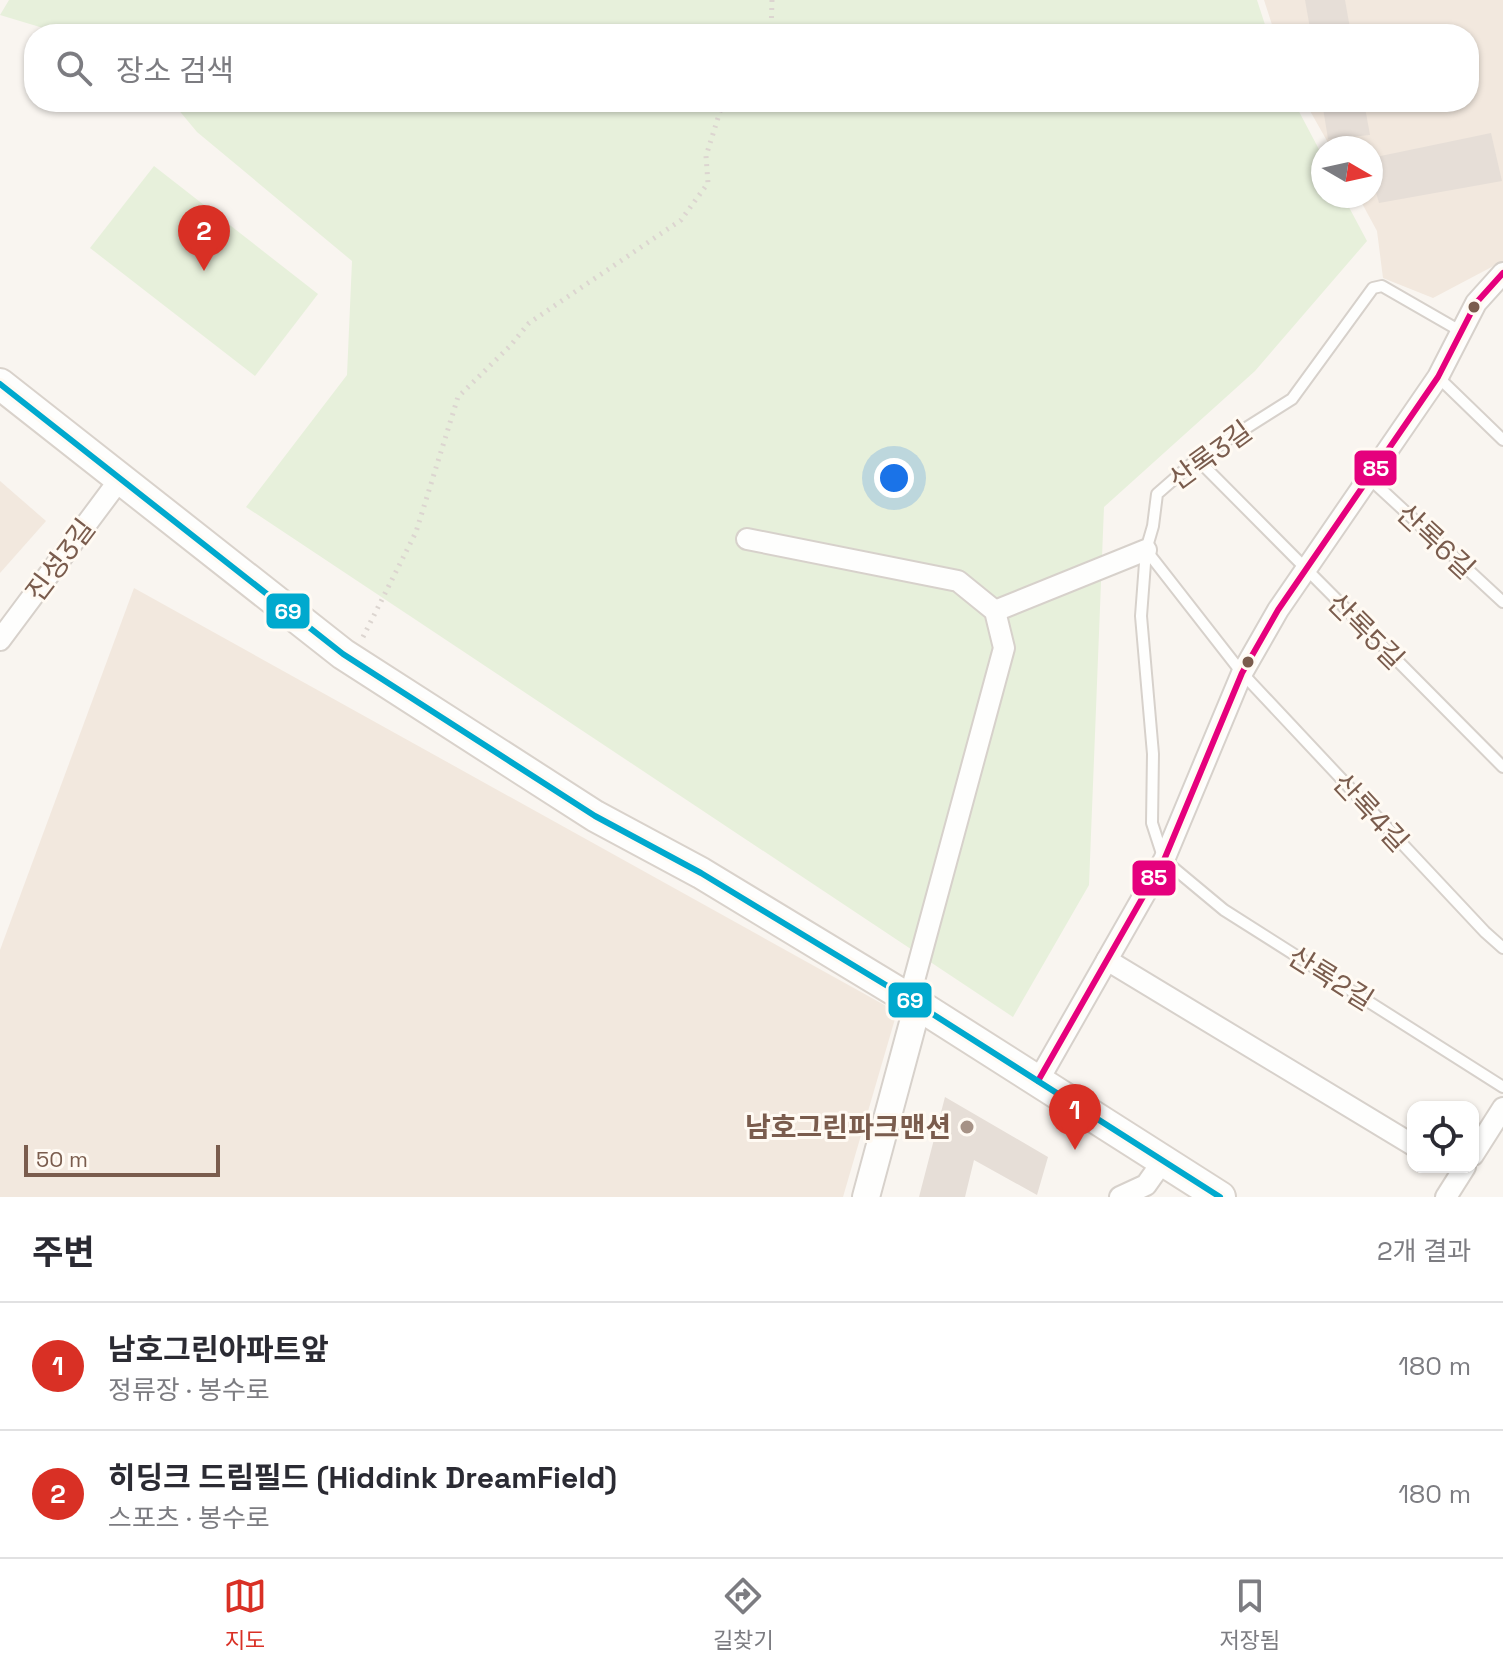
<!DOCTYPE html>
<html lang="ko">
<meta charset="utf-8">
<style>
:root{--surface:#fff;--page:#f2f2f3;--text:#2b2b33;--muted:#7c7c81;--line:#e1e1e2;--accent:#d93025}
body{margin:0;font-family:"Space Grotesk","Noto Sans KR",sans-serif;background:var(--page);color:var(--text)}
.controls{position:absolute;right:24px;bottom:24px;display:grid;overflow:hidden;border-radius:16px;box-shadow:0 2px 6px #0004}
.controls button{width:72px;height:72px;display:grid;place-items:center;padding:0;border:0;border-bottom:2px solid var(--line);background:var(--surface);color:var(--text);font:40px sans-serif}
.compass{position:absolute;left:1311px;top:136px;width:72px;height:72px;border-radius:50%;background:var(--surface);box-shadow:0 2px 6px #0004;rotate:99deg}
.scale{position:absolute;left:24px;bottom:20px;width:196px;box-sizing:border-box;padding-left:8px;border:4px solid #7a5c4d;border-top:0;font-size:22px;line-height:28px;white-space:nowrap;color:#7a5c4d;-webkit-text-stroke:6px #fffaf3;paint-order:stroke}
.you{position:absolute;left:894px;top:478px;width:28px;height:28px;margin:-20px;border:6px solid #fff;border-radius:50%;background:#1a73e8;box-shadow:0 0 0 12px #1a73e833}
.badge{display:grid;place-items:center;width:52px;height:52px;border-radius:50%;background:var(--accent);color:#fff;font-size:26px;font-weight:700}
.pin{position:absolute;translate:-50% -66px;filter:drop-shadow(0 2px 4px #0008)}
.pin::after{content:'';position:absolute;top:42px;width:28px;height:24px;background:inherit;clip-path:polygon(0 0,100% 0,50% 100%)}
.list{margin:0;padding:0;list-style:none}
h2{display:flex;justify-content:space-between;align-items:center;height:104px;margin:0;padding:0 32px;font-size:34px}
h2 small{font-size:26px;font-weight:400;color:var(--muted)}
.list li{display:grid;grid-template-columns:52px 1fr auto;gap:24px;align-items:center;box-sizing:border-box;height:128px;padding:0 32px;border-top:2px solid var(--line)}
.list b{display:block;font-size:30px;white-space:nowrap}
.list p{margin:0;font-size:26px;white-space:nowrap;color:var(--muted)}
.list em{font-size:26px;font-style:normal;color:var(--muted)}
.icon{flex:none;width:44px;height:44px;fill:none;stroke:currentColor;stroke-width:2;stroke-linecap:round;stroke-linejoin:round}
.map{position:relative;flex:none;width:1503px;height:1197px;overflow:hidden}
.search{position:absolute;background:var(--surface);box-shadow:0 2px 6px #0004;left:24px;right:24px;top:24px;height:88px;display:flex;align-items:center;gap:20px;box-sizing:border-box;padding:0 28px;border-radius:32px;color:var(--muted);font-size:30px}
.sheet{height:360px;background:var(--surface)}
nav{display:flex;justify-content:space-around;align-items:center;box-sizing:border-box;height:112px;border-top:2px solid var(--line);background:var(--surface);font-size:22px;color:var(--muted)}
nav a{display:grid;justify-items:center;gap:4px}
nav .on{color:var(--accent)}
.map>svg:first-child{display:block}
.residential{fill:#f2e8de}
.green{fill:#e7f0db}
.building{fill:#e6ded7}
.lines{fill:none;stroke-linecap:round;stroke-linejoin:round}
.service-casing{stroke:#d7d1cb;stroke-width:14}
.minor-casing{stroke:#d7d1cb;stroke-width:24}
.tertiary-casing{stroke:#d7d1cb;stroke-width:30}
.secondary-casing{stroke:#d9d2cb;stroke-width:34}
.path{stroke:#dcd5d0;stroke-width:5;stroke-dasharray:2 6;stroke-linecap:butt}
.service{stroke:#fefefd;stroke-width:10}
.minor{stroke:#fefefd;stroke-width:20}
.tertiary{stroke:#fefefd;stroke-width:26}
.secondary{stroke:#fefefd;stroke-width:30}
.bus-1-casing{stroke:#fffaf3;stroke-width:12}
.bus-2-casing{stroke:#fffaf3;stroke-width:12}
.bus-1{stroke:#e5007d;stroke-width:6}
.bus-2{stroke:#00a9ce;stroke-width:6}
.bus-dot{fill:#7a5c4d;stroke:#fffaf3;stroke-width:3}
.poi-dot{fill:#a69286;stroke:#fffaf3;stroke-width:3}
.labels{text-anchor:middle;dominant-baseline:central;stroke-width:6;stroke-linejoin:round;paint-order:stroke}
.street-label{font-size:28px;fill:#7a5c4d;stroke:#fffaf3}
.poi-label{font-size:28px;font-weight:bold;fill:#7a5c4d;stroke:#fffaf3;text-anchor:end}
.line-badge{stroke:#fffaf3;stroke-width:3}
.badge-label{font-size:22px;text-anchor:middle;font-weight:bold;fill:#fff}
</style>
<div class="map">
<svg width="1503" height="1197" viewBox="0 0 1503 1197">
<rect width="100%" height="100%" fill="#f9f5f0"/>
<g class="residential">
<polygon points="1264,0 1503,0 1503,261 1433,298 1383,278 1377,231 1358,196 1371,196 1371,148 1331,148 1305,102 1469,102 1469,34 1275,34"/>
<polygon points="0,481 46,521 0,573"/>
<polygon points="134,588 897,1012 843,1197 0,1197 0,950"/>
</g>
<g class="green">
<polygon points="9,0 1257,0 1268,34 63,34 0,15"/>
<polygon points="172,102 1294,102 1323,157 1323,196 1343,196 1367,241 1255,371 1104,507 1089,885 1013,1017 246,507 347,375 352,261 197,132"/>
<polygon points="154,166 318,294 255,376 90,248"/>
</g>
<g class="building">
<polygon points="1305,0 1345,0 1351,34 1311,34"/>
<polygon points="1322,102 1364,102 1370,135 1328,139"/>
<polygon points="1491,133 1502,181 1379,203 1371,175 1371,158"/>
<polygon points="945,1097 1048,1157 1037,1195 974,1160 965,1197 919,1197"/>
</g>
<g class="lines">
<defs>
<g id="service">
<polyline points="1462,332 1382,286 1373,288 1292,399 1197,459 1157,494 1153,526 1146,550 1141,616 1153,754 1152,823 1164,860 1224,910 1503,1087"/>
<polyline points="1438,377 1503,440"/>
<polyline points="1197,459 1503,767"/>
<polyline points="1370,479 1503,602"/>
<polyline points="1146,550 1242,673 1485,932 1503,948"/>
</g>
<g id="minor">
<polyline points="747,539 958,581 995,611 1004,648 909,999"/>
<polyline points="995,611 1146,550"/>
<polyline points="0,640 120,479"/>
<polyline points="1107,960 1413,1145"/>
<polyline points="1038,1081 1164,860 1242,673 1278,610 1438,377 1476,303 1503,273"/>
<polyline points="1473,1155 1503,1108"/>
<polyline points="1120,1197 1146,1185 1163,1161"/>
<polyline points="1446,1197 1465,1167"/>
</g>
<polyline id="tertiary" points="866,1197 918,1004"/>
<polyline id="secondary" points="0,384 343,654 595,816 701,873 909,999 1220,1197"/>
</defs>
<use href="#service" class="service-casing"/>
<use href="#minor" class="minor-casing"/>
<use href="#tertiary" class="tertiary-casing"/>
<use href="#secondary" class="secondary-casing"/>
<g class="path">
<polyline points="771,34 772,0"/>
<polyline points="363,637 416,532 458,397 510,346 529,323 681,220 708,183 706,156 723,102"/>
</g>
<use href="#service" class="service"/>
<use href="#minor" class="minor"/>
<use href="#tertiary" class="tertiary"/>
<use href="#secondary" class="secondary"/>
<defs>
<polyline id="bus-1" points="1038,1081 1164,860 1242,673 1278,610 1438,377 1476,303 1503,273"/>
<polyline id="bus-2" points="0,384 343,654 595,816 701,873 909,999 1220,1197"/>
</defs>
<use href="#bus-1" class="bus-1-casing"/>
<use href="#bus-2" class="bus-2-casing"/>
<use href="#bus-1" class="bus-1"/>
<use href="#bus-2" class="bus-2"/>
</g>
<g class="bus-dot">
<circle cx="1474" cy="307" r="7"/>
<circle cx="1248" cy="662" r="7"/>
</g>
<circle class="poi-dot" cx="967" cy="1127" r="8"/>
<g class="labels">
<g class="street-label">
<text transform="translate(1210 455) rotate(-36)">산록3길</text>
<text transform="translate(1436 541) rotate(43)">산록6길</text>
<text transform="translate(60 560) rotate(-53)">진성3길</text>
<text transform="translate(1366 631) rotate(45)">산록5길</text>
<text transform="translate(1371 812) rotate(47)">산록4길</text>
<text transform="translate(1331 978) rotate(32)">산록2길</text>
</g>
<g class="poi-label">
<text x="951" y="1127">남호그린파크맨션</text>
</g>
</g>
<g class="line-badge">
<rect x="1353" y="449" width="45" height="38" rx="8" fill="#e5007d"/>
<rect x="265" y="592" width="46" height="38" rx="8" fill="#00a9ce"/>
<rect x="1131" y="859" width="46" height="38" rx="8" fill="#e5007d"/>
<rect x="887" y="981" width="46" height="38" rx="8" fill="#00a9ce"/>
</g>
<g class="badge-label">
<text x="1376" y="476">85</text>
<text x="288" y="619">69</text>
<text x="1154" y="885">85</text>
<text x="910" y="1008">69</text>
</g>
</svg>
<div class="controls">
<button><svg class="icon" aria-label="locate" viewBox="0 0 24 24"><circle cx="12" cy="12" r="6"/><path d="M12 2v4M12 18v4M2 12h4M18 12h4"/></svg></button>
</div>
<svg class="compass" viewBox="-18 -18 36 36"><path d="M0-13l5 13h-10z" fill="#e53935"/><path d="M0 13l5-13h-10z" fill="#7c7c81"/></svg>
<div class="scale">50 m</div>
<div class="you"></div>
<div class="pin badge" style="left:1075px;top:1150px">1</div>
<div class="pin badge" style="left:204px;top:271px">2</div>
<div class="search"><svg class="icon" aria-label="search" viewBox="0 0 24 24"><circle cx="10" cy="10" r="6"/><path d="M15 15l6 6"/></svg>장소 검색</div>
</div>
<section class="sheet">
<h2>주변<small>2개 결과</small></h2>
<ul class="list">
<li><span class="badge">1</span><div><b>남호그린아파트앞</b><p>정류장 · 봉수로</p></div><em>180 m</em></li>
<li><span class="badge">2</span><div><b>히딩크 드림필드 (Hiddink DreamField)</b><p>스포츠 · 봉수로</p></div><em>180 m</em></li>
</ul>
</section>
<nav>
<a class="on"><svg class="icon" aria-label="map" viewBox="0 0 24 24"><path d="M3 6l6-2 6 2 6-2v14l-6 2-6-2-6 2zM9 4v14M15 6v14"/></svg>지도</a>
<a><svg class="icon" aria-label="directions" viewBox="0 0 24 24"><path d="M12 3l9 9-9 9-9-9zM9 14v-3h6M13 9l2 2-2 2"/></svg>길찾기</a>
<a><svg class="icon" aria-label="saved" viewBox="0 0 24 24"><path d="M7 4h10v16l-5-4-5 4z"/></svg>저장됨</a>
</nav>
